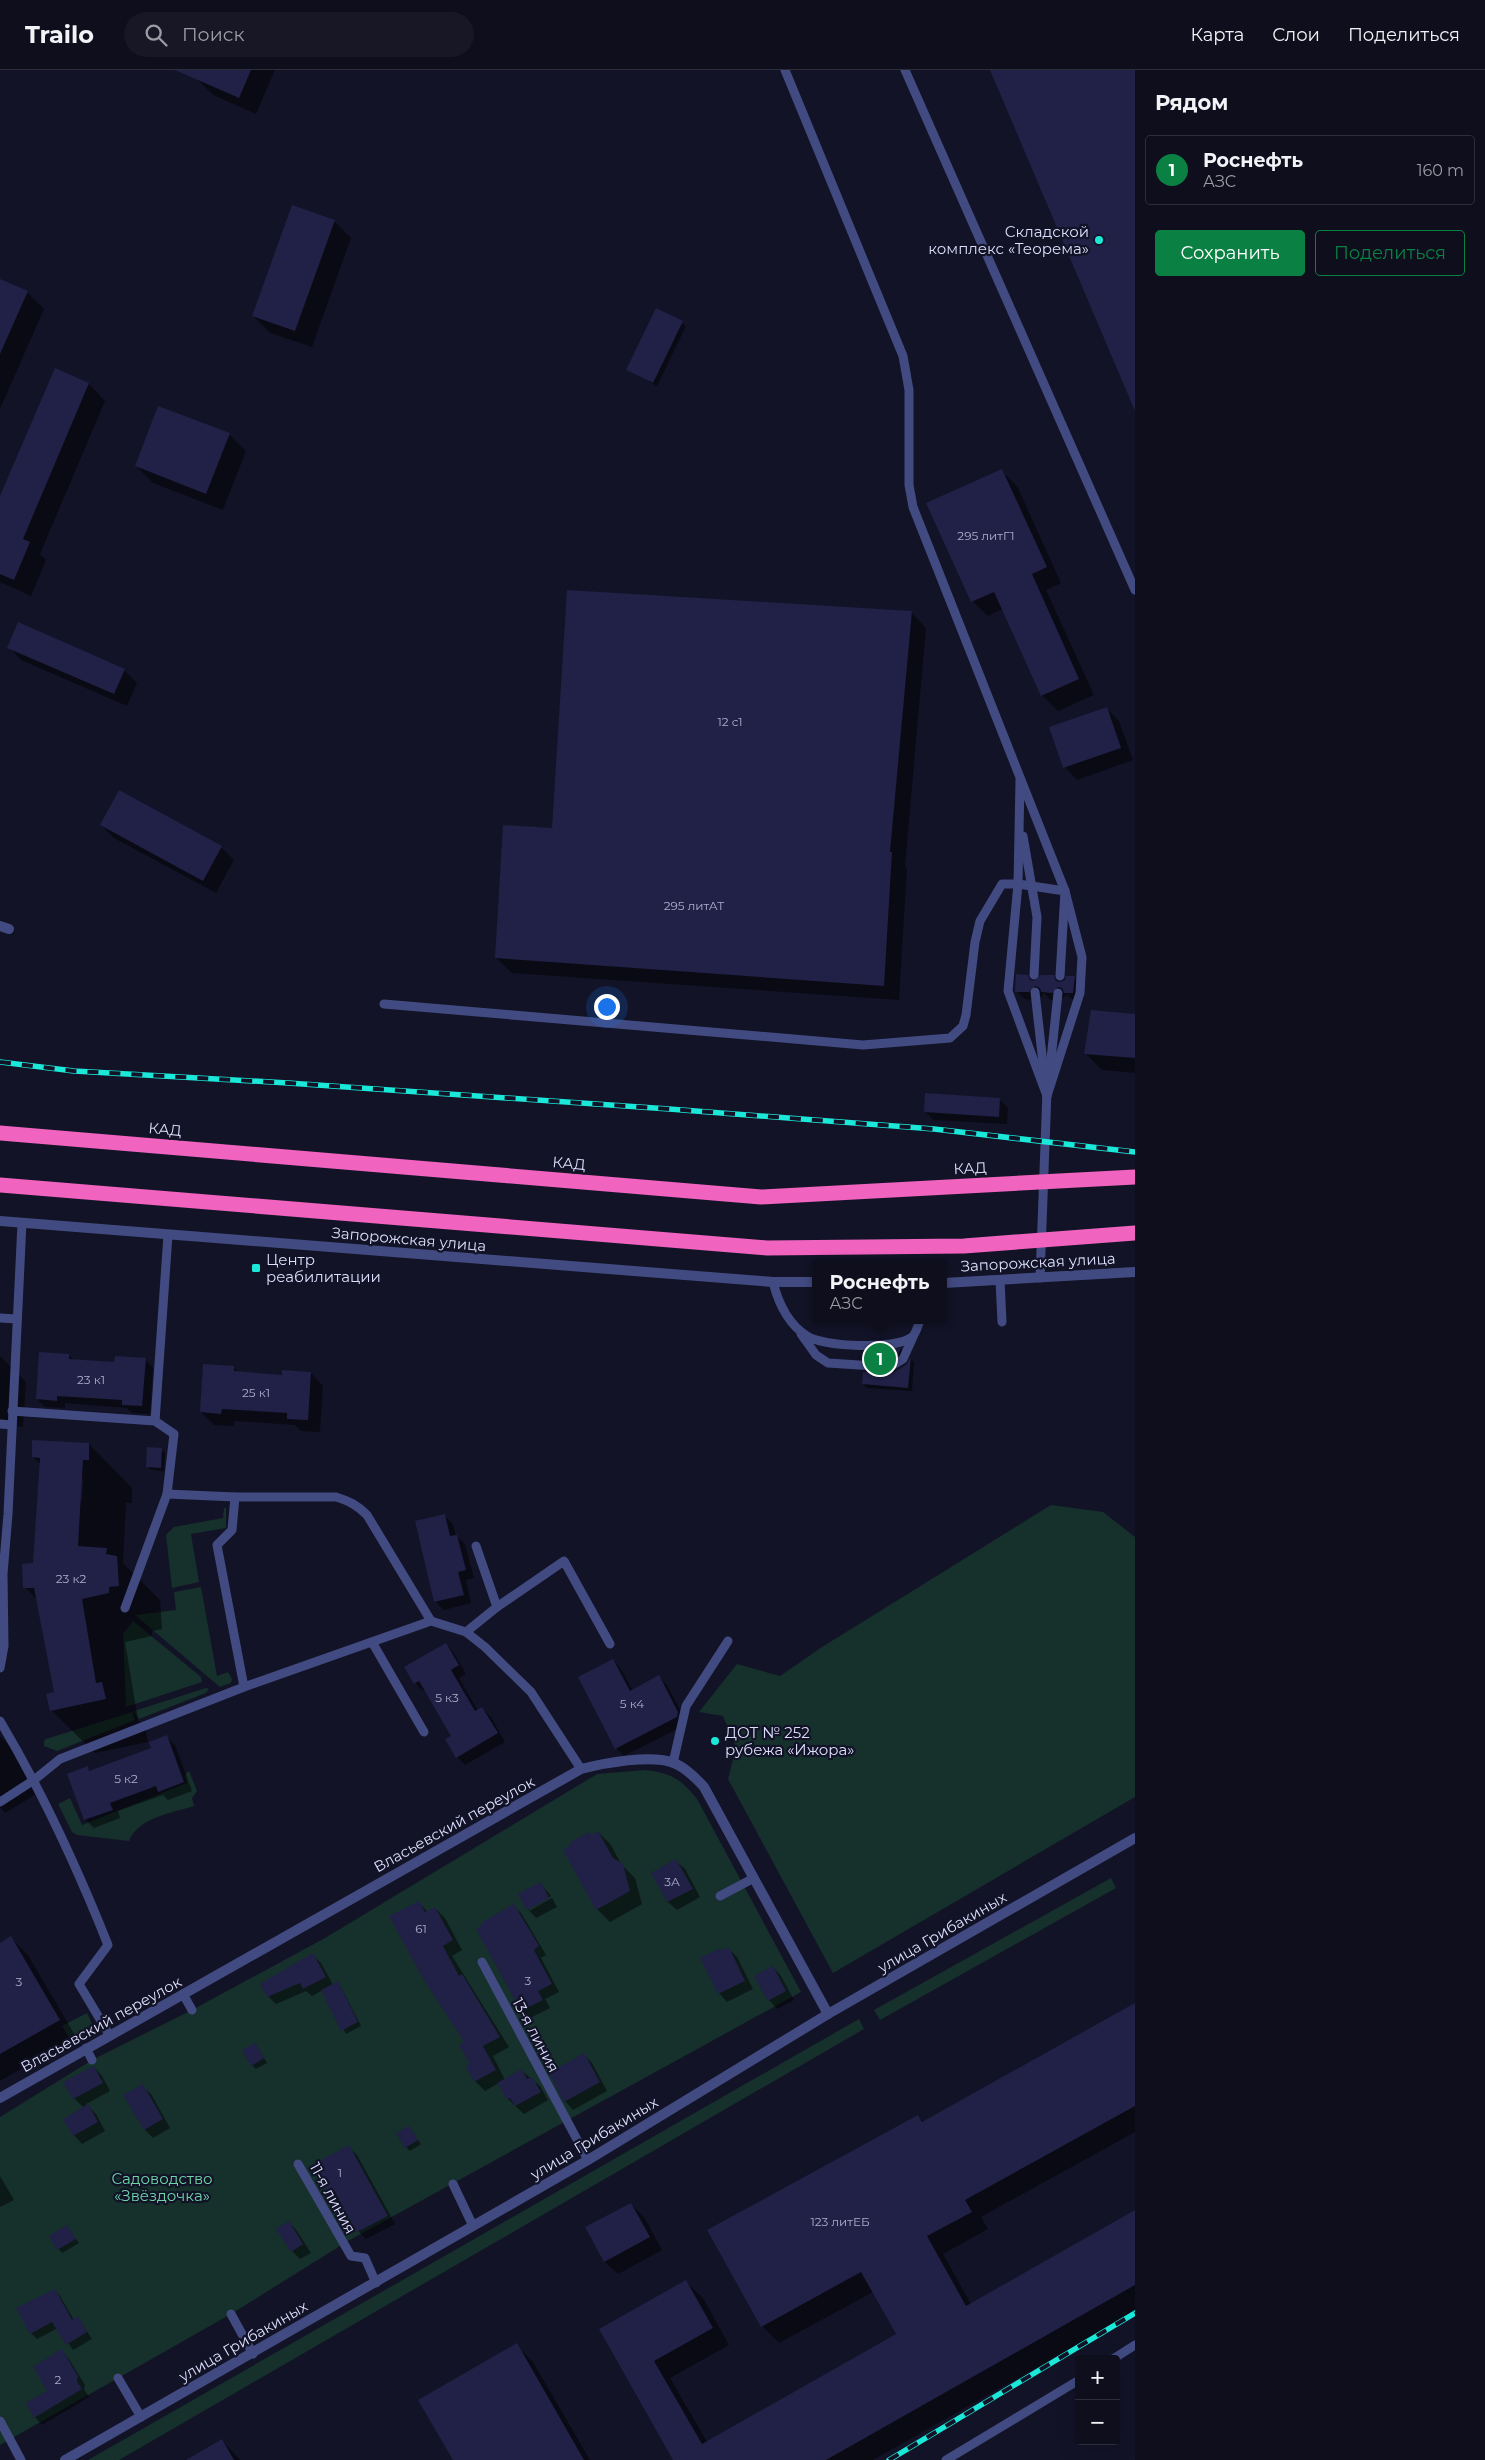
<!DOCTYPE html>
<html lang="ru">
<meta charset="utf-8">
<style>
:root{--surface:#0e0e1d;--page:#171726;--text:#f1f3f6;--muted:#9b9ca4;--line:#2e2e3b;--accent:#0b8043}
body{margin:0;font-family:Montserrat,sans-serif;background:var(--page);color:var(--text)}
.controls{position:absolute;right:15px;bottom:15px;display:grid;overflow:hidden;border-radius:5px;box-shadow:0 5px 20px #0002}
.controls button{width:45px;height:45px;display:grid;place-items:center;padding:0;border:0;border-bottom:1px solid var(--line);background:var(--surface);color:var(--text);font:25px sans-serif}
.you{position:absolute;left:606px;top:936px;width:18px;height:18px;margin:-12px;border:4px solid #fff;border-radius:50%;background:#1a73e8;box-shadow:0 0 0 8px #1a73e833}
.badge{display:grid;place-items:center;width:32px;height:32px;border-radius:50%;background:var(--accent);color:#fff;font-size:16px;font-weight:700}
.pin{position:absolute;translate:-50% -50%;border:2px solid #fff;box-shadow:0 1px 5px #0006}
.popup{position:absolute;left:812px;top:1189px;width:135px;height:65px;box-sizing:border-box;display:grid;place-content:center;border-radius:5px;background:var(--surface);filter:drop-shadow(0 1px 4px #0005);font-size:16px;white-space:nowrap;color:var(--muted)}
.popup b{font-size:19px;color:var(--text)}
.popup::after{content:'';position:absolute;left:50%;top:100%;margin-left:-10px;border:10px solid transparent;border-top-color:var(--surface)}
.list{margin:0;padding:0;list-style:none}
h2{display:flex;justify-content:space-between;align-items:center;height:65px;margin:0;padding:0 20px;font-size:21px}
h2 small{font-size:16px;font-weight:400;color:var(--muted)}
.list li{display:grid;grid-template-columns:32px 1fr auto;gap:15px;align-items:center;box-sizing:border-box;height:70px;margin:0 10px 10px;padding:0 10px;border:1px solid var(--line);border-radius:5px}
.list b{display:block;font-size:19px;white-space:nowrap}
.list p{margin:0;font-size:16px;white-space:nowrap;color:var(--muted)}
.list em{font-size:16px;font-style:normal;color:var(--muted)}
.actions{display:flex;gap:10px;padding:15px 20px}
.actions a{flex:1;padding:11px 0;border:1px solid var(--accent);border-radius:5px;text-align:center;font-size:18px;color:var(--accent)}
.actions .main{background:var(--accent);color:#fff}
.icon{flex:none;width:28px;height:28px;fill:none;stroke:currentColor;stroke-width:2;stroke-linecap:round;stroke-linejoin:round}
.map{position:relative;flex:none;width:1135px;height:2390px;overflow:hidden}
header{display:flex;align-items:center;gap:30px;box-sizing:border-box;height:70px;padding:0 25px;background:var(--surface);border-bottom:1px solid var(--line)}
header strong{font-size:24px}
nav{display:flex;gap:28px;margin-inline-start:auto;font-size:18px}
.search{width:350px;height:45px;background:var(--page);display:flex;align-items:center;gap:12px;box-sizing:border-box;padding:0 18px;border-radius:28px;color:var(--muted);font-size:19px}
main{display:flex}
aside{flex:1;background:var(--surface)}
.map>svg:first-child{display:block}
.green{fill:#16302b}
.shadow{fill:#0007;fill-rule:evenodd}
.building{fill:#212046}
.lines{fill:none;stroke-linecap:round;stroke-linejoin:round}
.service{stroke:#424b81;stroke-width:9}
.minor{stroke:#424b81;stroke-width:10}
.tertiary{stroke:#424b81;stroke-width:10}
.motorway{stroke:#f063bf;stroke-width:15}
.rail-casing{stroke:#1be8d8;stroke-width:5.5}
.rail{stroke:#121327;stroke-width:4;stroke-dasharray:11;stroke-linecap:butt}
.poi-dot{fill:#1be8d8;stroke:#121327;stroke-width:2}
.labels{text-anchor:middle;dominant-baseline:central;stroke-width:4.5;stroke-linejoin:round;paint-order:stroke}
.number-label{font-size:12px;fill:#adaece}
.poi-label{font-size:15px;fill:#dcdefc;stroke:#121327;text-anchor:start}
.street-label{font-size:15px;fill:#dcdefc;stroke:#121327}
.park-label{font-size:15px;fill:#6ed5a9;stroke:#121327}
</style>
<header>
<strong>Trailo</strong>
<div class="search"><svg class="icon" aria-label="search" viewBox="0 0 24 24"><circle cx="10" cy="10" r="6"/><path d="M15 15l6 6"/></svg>Поиск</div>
<nav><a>Карта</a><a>Слои</a><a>Поделиться</a></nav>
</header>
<main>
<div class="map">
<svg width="1135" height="2390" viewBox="0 0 1135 2390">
<rect width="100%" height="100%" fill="#121327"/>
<g class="green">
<polygon points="1051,1435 1103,1442 1135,1467 1135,1727 833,1903 728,1709 736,1678 723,1646 699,1642 737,1594 780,1606 822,1577"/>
<polygon points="224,1438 226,1438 226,1458 191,1464 199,1512 172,1518 166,1465 174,1457 223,1448"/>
<polygon points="201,1517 217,1606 228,1602 232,1609 231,1613 220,1617 135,1545 176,1540 174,1522"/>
<polygon points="133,1551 201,1607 202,1612 126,1637 123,1564"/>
<polygon points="206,1618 209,1619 206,1623 139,1649 134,1641"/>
<polygon points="132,1642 135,1650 57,1681 44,1676 44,1671 46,1669"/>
<path d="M645 1700C671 1703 680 1708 697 1729L801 1922 348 2171 231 2244 0 2375V2047L92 1990 192 1940 325 1868 597 1704Z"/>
<path d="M189 1701 197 1721 192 1728 194 1736C173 1743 138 1747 129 1771L77 1765 72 1762 58 1734 70 1728 82 1755 187 1713 185 1705Z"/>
<polygon points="1111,1808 1116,1818 880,1950 874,1940"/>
<path d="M87 1943 93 1956C91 1967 83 1970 73 1975L62 1956Z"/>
<polygon points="859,1949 864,1959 119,2390 88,2390"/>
</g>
<g class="shadow">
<polygon points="200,0 275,0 256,44 213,25 196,8"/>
<polygon points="334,151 351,168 312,277 270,263 253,246"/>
<polygon points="0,210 27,222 44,239 0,339"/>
<polygon points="657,239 686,256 657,316 627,300"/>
<polygon points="89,314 105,331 40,484 46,490 31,526 0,512 0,430"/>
<polygon points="229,364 246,381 223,440 153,413 136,396"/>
<polygon points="1001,400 1017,416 1061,513 1046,520 1094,625 1058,641 1042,625 1003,539 988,546 972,531"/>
<polygon points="911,542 926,558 905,796 907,798 899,930 512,903 496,888 553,759"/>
<polygon points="9,577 124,600 137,613 127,636 21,590"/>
<polygon points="1106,638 1119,651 1133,690 1077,710 1065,697"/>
<polygon points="101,755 221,777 234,790 216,823 114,768"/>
<polygon points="1027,906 1034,913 1053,907 1060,914 1074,907 1082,916 1074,931 1067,924 1060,930 1051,930 1044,923 1037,930 1024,929 1016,921"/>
<polygon points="1135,945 1135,1003 1102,1000 1085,983"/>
<polygon points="999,1029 1008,1038 1007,1054 933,1050 925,1041"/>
<polygon points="901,1279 904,1283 893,1294 869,1292 866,1289 866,1283"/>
<polygon points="69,1285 74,1290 116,1293 145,1289 153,1298 150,1344 132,1343 127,1338 65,1333 65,1338 45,1337 37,1329"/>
<polygon points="0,1286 26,1312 23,1357 0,1355"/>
<polygon points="911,1289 914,1292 912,1321 867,1318 863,1314 893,1304 908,1295"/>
<polygon points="234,1298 239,1303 283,1306 311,1303 323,1316 320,1362 301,1361 295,1355 234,1351 234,1356 214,1355 201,1342"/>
<path d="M89 1374 132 1418V1433H126L123 1493 160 1530 162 1559 152 1561V1566L125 1572 138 1650 145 1657 148 1672 95 1683 51 1640 55 1623 38 1531 25 1517 34 1494 41 1395 33 1387ZM81 1408H83L82 1432 80 1429Z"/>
<polygon points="162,1380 165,1383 164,1401 151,1400 147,1396"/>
<polygon points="444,1445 453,1454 456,1466 465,1474 474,1508 466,1510 471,1533 444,1540 435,1531"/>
<polygon points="446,1574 454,1583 466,1604 459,1608 478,1641 482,1639 491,1647 505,1672 465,1695 457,1687 453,1666 426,1620 423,1621 415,1613"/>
<polygon points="613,1590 621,1599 633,1621 659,1607 667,1615 686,1651 685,1655 624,1686 616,1678"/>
<polygon points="0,1666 20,1686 41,1721 5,1743 0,1737"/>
<polygon points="166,1667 175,1675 192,1721 168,1730 163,1725 118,1741 120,1748 94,1758 86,1750 69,1705 87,1698 92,1702 153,1679"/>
<polygon points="598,1762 611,1775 621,1794 635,1808 642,1834 610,1852 597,1839 591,1766"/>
<polygon points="676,1791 685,1799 700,1827 677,1840 668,1832 653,1803"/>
<polygon points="541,1814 551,1826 529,1838 529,1841 552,1828 557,1837 536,1848 528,1839"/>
<polygon points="418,1832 428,1842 435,1838 445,1848 462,1880 452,1886 509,1977 493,1986 505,2010 522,2001 540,2016 548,2030 524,2044 508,2029 499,2013 485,2021 475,2011 466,1973"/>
<polygon points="514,1836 521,1843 546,1885 541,1888 559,1922 545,1929 550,1938 530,1948 522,1940 484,1856"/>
<polygon points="11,1868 28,1885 76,1967 0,2011 0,1874"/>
<polygon points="729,1879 737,1887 753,1919 727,1932 719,1923 722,1882"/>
<polygon points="313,1885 321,1893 333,1915 338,1913 341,1917 361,1956 346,1964 323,1920 312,1926 306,1921 276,1934 268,1926"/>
<polygon points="773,1897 781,1906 794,1930 777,1939 769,1930"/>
<polygon points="1135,1934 1135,2062 981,2147 988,2159 943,2184 971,2234 1135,2142 1135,2242 873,2390 674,2390 601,2260 686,2212 703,2228 729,2275 670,2308 707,2372 898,2264 873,2222 779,2273 762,2256 918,2046 924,2052"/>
<polygon points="255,1974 267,1993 256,1999 252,1995"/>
<polygon points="584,1985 592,1993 607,2021 573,2040 565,2031 550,2004"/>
<polygon points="94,1997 102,2006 110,2021 86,2034 96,2044 105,2061 82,2074 74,2065 84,2038 74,2028"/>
<polygon points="142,2016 151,2024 170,2058 153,2068 145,2060 125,2026"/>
<polygon points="409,2058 421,2074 410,2081 406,2077"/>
<polygon points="348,2077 357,2085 395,2154 366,2169 358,2161 341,2130 337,2131 329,2123"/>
<polygon points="0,2106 14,2130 0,2137"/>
<polygon points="631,2134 644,2147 662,2180 618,2204 605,2192 587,2158"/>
<polygon points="289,2152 297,2161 311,2183 300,2189 292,2181"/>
<polygon points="67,2157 79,2173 62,2183 50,2167"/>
<polygon points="54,2220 60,2226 74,2250 78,2248 92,2269 73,2280 58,2258 37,2269 31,2263"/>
<polygon points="516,2275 533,2292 590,2390 454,2390"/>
<polygon points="61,2281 69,2289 85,2315 84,2319 89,2327 42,2355 35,2347 49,2322"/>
<polygon points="222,2370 240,2390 188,2390"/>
</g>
<g class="building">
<polygon points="175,0 251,0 239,28"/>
<polygon points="990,0 1135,0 1135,341"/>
<polygon points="292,135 335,150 295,261 252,246"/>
<polygon points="0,209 28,221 0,284"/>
<polygon points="656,238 683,251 653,313 626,300"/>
<polygon points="55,298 89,313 23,469 30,472 14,510 0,504 0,426"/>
<polygon points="158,336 230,363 206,424 135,396"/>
<polygon points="1002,399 1047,497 1032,504 1079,609 1041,626 994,522 971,532 926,433"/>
<polygon points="567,520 912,541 890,782 892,782 884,916 495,888 503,755 552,758"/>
<polygon points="18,552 125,599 114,624 7,578"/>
<polygon points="1107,637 1121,678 1063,698 1049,657"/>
<polygon points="119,720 222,776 203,811 100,755"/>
<polygon points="1016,904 1028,905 1030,910 1034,911 1040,905 1054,905 1056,911 1060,912 1065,910 1066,906 1075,906 1073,923 1064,923 1062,918 1058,917 1052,923 1041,922 1040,918 1035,916 1029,922 1015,922"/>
<polygon points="1091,940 1135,944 1135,988 1084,984"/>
<polygon points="925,1023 1000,1028 999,1047 924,1042"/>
<polygon points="901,1278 898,1285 888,1291 864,1289 865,1282"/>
<polygon points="39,1282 69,1284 69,1289 114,1292 115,1286 146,1288 142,1336 122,1335 122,1330 57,1326 57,1331 36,1329"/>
<polygon points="911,1287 908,1318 862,1314 863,1302 893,1303 907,1294"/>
<polygon points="203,1294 234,1296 234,1301 282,1305 282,1300 311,1302 308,1350 287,1349 287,1343 222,1339 221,1344 200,1342"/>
<polygon points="32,1370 89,1373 89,1390 83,1390 78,1476 107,1478 106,1484 117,1486 119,1516 109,1517 109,1523 82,1529 96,1613 102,1612 106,1629 50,1641 46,1624 54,1622 34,1518 23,1518 22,1494 33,1493 40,1388 32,1387"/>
<polygon points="147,1377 162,1378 161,1398 146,1397"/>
<polygon points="445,1444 450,1466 457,1465 466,1500 458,1502 464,1525 434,1532 415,1451"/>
<polygon points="446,1573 459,1595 451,1600 475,1641 482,1637 498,1663 456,1688 445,1669 451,1666 419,1611 414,1614 404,1597"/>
<polygon points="613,1589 630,1621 659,1605 678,1642 677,1647 615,1679 578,1607"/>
<polygon points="167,1665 184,1712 158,1722 156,1716 110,1733 113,1740 84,1750 67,1704 88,1696 89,1701 151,1678 149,1672"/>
<polygon points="598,1761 613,1788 623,1794 630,1821 596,1840 563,1780 571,1775 569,1773 589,1762 591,1765"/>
<polygon points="676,1789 693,1819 667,1832 651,1803"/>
<polygon points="541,1812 549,1828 527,1840 518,1824"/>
<polygon points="419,1831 425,1842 435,1837 453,1870 443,1876 459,1906 462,1904 500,1967 483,1976 496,2000 474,2012 466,1996 470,1994 459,1975 464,1972 420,1903 389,1846"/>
<polygon points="514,1834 539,1876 534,1880 552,1914 538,1921 543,1930 521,1941 476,1859 482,1855 481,1853"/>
<polygon points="11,1866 60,1950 0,1984 0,1873"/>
<polygon points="729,1877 745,1911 718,1924 700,1888 720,1878 722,1881"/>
<polygon points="313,1883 326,1907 303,1919 300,1913 267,1927 260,1914"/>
<polygon points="773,1896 786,1921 768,1931 754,1906"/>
<polygon points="338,1911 358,1952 341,1961 321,1920"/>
<polygon points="1135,1933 1135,2036 965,2130 972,2142 927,2166 966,2236 1135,2140 1135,2215 826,2390 673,2390 599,2259 686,2210 713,2258 654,2291 702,2374 896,2264 861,2202 761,2257 707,2160 918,2045 922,2052"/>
<polygon points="255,1973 264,1988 251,1996 242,1980"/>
<polygon points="584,1983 600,2012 564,2032 549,2003"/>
<polygon points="94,1996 103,2013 73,2029 63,2012"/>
<polygon points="522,1999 527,2009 532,2007 541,2022 515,2036 510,2028 507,2030 497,2013"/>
<polygon points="143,2014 163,2049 144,2060 123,2025"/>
<polygon points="88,2034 98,2052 73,2066 63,2049"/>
<polygon points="409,2056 418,2070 405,2078 396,2063"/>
<polygon points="349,2075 388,2146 357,2162 334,2120 328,2124 312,2095"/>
<polygon points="631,2133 650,2167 604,2192 585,2157"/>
<polygon points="289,2151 303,2174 291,2182 276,2159"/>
<polygon points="67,2155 76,2169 57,2180 49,2166"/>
<polygon points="55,2219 72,2250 78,2246 87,2262 66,2275 52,2252 30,2264 16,2238"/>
<polygon points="517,2273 584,2390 453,2390 418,2330"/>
<polygon points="62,2279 78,2306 77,2311 82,2319 34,2348 26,2333 47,2321 33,2297"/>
<polygon points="222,2369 234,2390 186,2390"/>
</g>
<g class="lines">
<g class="service">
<polyline points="785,0 903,286 909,320 909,415 913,437 1065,821 1082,887 1080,923 1047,1026"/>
<polyline points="905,0 1135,520"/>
<polyline points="1020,710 1018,814 1008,921 1047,1026"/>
<polyline points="1023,766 1037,847 1034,905"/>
<polyline points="1035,922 1045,1011"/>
<polyline points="384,934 863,975 950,968 963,956 966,945 975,872 980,851 1002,814 1018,814 1065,821 1060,906"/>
<polyline points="1049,1008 1058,923"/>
<polyline points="1040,1208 1047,1021"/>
<polyline points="1000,1210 1002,1252"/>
<path d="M773 1212C778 1232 788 1254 807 1266 823 1277 896 1280 912 1267 916 1264 918 1255 920 1250"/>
<polyline points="0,1248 17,1249"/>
<polyline points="801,1264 816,1285 828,1293 890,1297 903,1289 913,1267"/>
<path d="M12 1341 155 1351 174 1364 167 1424 235 1427H336C349 1431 357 1435 367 1445L431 1551"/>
<polyline points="155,1351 168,1165"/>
<polyline points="0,1354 12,1355"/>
<polyline points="235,1427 232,1460 217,1475 244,1617"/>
<polyline points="497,1537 564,1491 610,1574"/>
<polyline points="125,1538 167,1424"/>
<polyline points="466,1562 497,1537 476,1476"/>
<polyline points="372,1572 424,1662"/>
<polyline points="0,1598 4,1576 3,1504 8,1444 22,1153"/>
<path d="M0 1651C43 1723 77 1797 108 1875L79 1914 110 1966"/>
<polyline points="673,1693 686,1636 728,1571"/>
<polyline points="0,1732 34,1710 60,1689 244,1617 431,1551 466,1562 485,1577 531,1622 581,1699"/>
<polyline points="720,1826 754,1808"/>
<polyline points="482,1892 588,2090"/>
<polyline points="183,1924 192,1940"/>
<polyline points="86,1978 92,1990"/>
<polyline points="298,2094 351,2186 365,2188 376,2213"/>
<polyline points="453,2114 473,2156"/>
<polyline points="231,2244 253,2284"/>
<polyline points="1113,2289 1135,2275"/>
<polyline points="118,2308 141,2347"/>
<polyline points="0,2351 21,2390"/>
<polyline points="946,2390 1079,2310"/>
</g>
<g class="minor">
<polyline points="0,856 9,859"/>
<path d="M0 2028 581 1699C604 1693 652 1684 674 1693 686 1698 695 1707 704 1717L828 1944"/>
</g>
<g class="tertiary">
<polyline points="0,1151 773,1212 816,1212"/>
<polyline points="944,1213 1135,1202"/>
<polyline points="65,2390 588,2090 828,1944 1135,1768"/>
</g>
<g class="motorway">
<polyline points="0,1063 761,1127 1135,1107"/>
<polyline points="0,1115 767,1178 964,1176 1135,1163"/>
</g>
<defs>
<g id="rail">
<polyline points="0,992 74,1001 288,1013 669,1039 934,1059 1135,1082"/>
<polyline points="889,2390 1135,2243"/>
</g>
</defs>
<use href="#rail" class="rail-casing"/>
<use href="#rail" class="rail"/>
</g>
<g class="poi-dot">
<circle cx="1099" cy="170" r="5"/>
<rect x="251" y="1193" width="10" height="10" rx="2.5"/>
<circle cx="715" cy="1671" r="5"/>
</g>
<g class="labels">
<g class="number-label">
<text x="986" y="465">295 литГ1</text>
<text x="730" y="651">12 с1</text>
<text x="694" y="835">295 литАТ</text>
<text x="91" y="1309">23 к1</text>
<text x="256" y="1322">25 к1</text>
<text x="71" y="1508">23 к2</text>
<text x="447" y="1627">5 к3</text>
<text x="632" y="1633">5 к4</text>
<text x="126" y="1708">5 к2</text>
<text x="672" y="1811">3А</text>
<text x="421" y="1858">61</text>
<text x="528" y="1910">3</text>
<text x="19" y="1911">3</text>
<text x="340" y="2102">1</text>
<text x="840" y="2151">123 литЕБ</text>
<text x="58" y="2309">2</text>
</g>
<g class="poi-label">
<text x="1089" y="161" text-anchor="end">Складской<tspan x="1089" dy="17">комплекс «Теорема»</tspan></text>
<text x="266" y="1189">Центр<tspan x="266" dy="17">реабилитации</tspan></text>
<text x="725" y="1662">ДОТ № 252<tspan x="725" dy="17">рубежа «Ижора»</tspan></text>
</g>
<g class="street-label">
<text transform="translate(165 1059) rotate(5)">КАД</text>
<text transform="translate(569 1093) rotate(5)">КАД</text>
<text transform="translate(970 1098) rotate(-3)">КАД</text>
<text transform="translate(409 1169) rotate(5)">Запорожская улица</text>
<text transform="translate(1038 1192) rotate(-3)">Запорожская улица</text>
<text transform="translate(454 1754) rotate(-29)">Власьевский переулок</text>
<text transform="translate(942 1862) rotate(-30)">улица Грибакиных</text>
<text transform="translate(101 1954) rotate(-29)">Власьевский переулок</text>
<text transform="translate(536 1965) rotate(62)">13-я линия</text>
<text transform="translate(594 2068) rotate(-31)">улица Грибакиных</text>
<text transform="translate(333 2128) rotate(61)">11-я линия</text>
<text transform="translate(243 2271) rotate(-30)">улица Грибакиных</text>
</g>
<g class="park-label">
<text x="162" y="2108">Садоводство<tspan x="162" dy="17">«Звёздочка»</tspan></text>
</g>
</g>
</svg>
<div class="controls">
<button>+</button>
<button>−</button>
</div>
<div class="you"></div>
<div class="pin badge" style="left:880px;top:1289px">1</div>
<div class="popup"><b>Роснефть</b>АЗС</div>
</div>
<aside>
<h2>Рядом<small></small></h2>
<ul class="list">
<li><span class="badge">1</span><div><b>Роснефть</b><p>АЗС</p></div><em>160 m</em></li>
</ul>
<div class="actions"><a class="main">Сохранить</a><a>Поделиться</a></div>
</aside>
</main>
